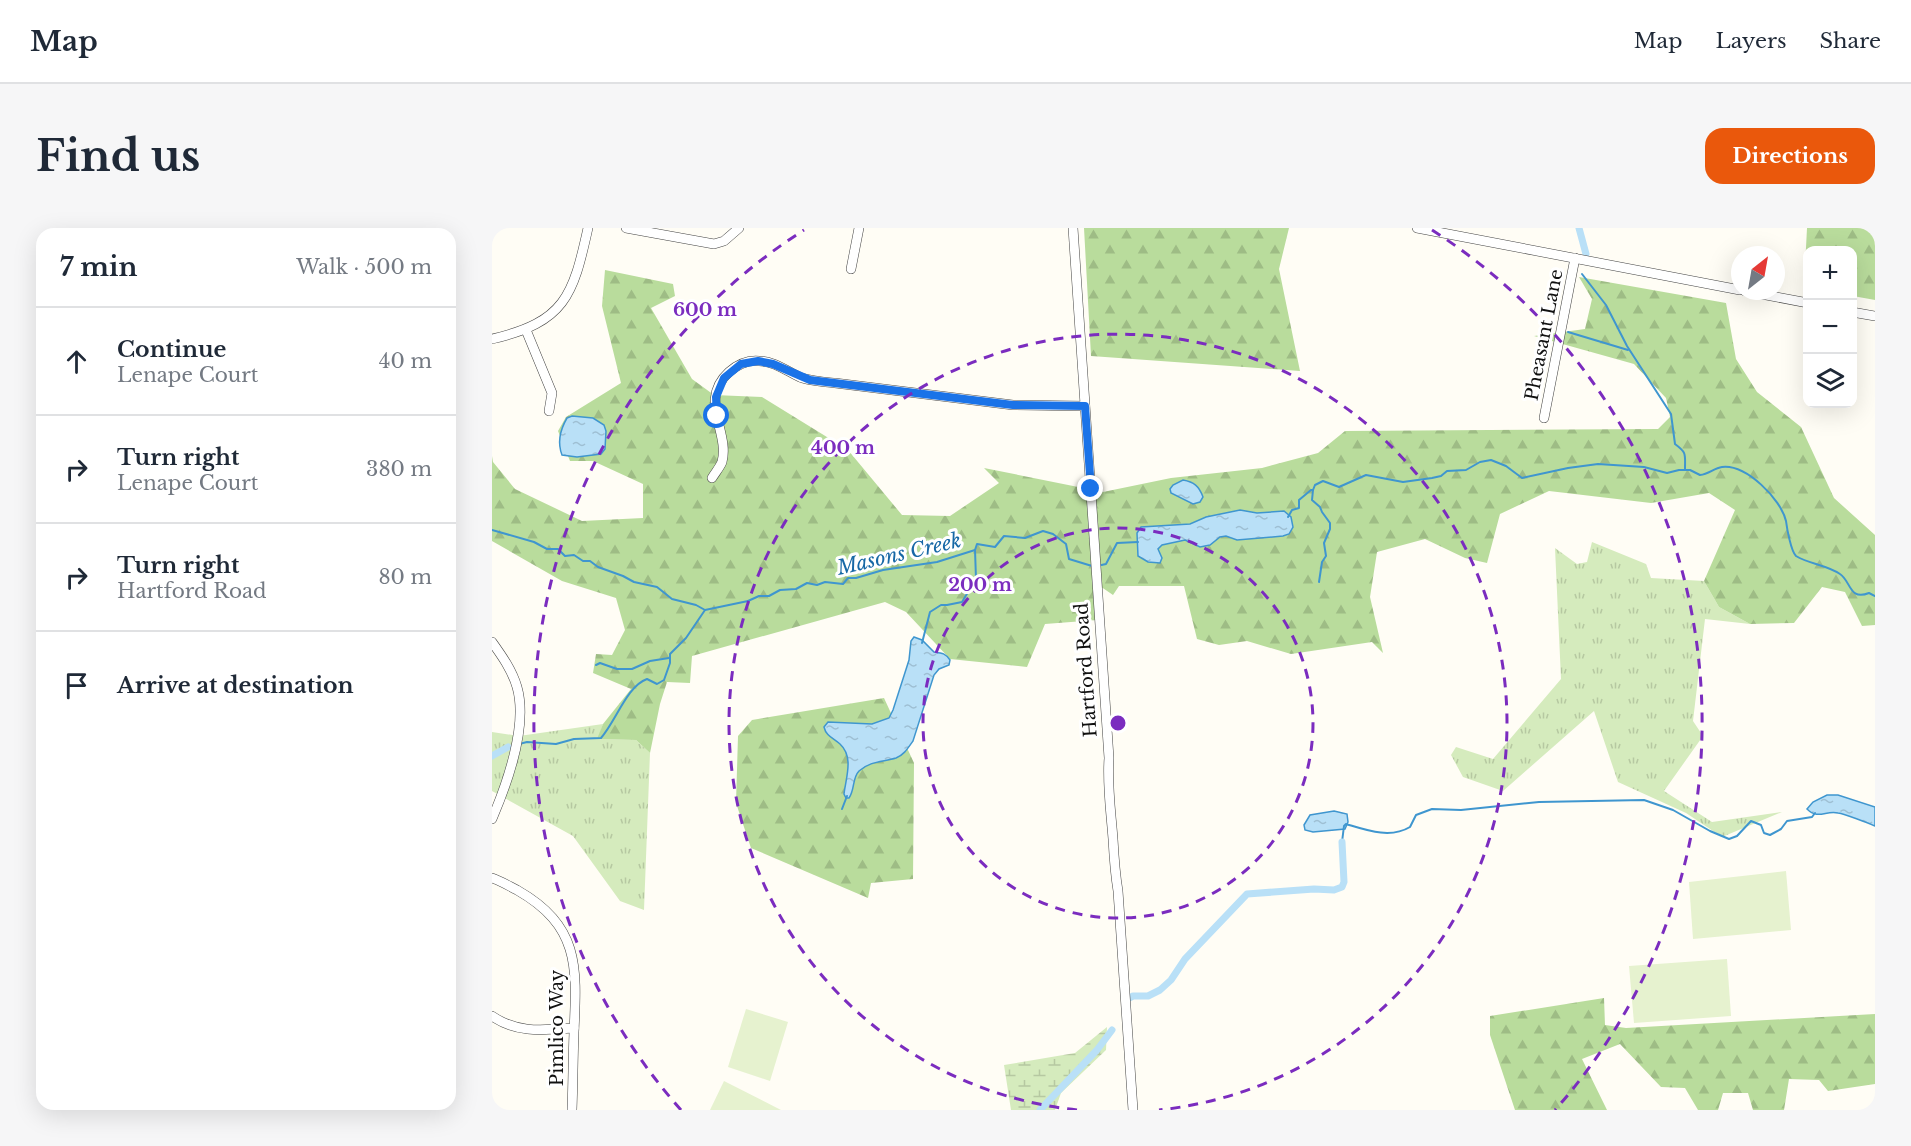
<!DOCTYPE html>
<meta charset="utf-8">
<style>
:root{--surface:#fff;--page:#f6f6f7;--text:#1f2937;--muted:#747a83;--line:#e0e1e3;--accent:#ea580c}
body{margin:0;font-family:"Libre Baskerville",serif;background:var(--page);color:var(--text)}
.controls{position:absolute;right:18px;top:18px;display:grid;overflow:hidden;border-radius:12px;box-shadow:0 6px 24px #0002}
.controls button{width:54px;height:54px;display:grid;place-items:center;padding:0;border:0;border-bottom:2px solid var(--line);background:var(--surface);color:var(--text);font:30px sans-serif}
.compass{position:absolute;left:1239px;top:18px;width:54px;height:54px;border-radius:50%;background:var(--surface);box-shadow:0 6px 24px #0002;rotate:31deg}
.stop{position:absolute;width:18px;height:18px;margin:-14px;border:4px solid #1a73e8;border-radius:50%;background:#fff}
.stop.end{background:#1a73e8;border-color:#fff;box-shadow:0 2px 6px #0008}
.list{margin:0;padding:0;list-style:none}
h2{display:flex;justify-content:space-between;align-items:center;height:78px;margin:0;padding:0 24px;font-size:26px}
h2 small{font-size:20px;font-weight:400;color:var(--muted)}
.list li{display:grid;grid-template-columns:39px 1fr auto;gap:18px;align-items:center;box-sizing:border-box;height:108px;padding:0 24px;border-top:2px solid var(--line)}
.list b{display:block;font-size:22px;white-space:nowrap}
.list p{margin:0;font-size:20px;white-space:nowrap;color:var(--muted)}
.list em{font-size:20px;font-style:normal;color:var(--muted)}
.icon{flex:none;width:33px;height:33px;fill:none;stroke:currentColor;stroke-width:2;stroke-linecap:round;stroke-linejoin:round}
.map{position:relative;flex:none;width:1383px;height:882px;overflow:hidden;border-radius:18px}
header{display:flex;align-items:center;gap:36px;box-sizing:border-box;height:84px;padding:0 30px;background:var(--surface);border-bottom:2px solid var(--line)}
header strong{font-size:28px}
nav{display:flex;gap:33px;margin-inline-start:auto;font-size:21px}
.intro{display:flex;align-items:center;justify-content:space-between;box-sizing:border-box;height:144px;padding:0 36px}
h1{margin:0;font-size:42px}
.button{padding:15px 27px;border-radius:18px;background:var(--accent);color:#fff;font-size:21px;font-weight:700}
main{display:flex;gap:36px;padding:0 36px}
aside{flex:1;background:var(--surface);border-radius:18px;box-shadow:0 6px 24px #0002}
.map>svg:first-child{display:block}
.grass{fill:url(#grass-tufts)}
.forest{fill:url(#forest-firs)}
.wetland{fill:url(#wetland-marsh)}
.pitch{fill:#e6f2cf}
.water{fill:url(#water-ripples);stroke:#3f96cf;stroke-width:1.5}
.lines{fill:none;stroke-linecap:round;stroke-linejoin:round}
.stream{stroke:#3f96cf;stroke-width:2}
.canal{stroke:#b9e0f7;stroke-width:7}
.minor-casing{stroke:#444;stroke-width:10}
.minor{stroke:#fff;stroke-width:9}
.route{stroke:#1a73e8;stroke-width:8}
.ring{fill:none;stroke:#7b2cbf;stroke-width:3;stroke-dasharray:10 8}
.labels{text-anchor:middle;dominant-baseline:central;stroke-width:6;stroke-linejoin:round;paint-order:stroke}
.street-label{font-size:18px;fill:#111;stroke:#fff}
.water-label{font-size:20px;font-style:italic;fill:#1768a6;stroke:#fff}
.centre{fill:#7b2cbf;stroke:#fff;stroke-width:3}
.ring-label{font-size:18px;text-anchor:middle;font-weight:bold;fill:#7b2cbf;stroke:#fff;stroke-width:6;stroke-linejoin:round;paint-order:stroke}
</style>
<header>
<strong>Map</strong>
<nav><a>Map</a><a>Layers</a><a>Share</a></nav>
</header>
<div class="intro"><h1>Find us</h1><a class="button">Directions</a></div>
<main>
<aside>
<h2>7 min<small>Walk · 500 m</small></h2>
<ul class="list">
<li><svg class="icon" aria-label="ahead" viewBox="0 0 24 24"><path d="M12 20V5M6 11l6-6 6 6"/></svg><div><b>Continue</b><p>Lenape Court</p></div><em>40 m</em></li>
<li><svg class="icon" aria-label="right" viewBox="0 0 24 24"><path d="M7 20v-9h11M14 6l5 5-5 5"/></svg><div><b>Turn right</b><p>Lenape Court</p></div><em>380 m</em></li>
<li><svg class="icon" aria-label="right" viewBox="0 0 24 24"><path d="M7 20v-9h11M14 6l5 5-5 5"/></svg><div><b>Turn right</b><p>Hartford Road</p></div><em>80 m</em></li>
<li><svg class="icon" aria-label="arrive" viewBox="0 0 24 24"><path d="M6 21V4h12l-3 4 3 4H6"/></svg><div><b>Arrive at destination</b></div></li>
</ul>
</aside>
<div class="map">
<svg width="1383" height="882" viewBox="0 0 1383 882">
<defs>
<pattern id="grass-tufts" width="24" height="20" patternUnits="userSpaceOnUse" patternTransform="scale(1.5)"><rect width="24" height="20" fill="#d5ebbd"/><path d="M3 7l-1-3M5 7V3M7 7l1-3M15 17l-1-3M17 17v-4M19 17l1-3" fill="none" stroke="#b6c8a1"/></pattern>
<pattern id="forest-firs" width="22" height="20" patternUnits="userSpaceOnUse" patternTransform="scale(1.5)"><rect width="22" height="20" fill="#b9dc9c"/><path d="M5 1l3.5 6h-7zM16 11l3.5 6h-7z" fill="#9ebc85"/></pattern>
<pattern id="wetland-marsh" width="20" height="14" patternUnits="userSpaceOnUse" patternTransform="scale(1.5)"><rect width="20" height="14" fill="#d5ebbd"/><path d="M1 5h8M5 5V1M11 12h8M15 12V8" fill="none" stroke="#b6c8a1"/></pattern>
<pattern id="water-ripples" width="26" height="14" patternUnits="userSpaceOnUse" patternTransform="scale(1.5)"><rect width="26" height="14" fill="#b9e0f7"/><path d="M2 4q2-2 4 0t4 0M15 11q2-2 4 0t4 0" fill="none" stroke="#9ebfd3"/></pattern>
</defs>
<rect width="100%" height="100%" fill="#fffdf5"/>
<g class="grass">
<polygon points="1100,314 1154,336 1159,350 1212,353 1227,379 1258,396 1213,391 1201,493 1211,508 1172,563 1220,594 1290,584 1230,609 1194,585 1126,554 1102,483 1011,563 971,549 959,527 964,519 1001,531 1069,451 1063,320 1085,336 1095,334"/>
<polygon points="111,496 106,511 144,512 158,525 152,682 128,673 81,608 0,563 0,504 27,508"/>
</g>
<g class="forest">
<polygon points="592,0 797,0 787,41 808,143 599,128"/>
<polygon points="1315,0 1383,0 1383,72 1361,68 1360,22 1316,22 1315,59 1312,59"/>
<polygon points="113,42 181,56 183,68 159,80 200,151 222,167 270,169 356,222 410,287 458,288 507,255 492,240 611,264 679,250 770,240 826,225 853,203 1166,201 1178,189 1174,170 1142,136 1042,108 1093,101 1100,71 1087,49 1234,75 1244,131 1265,164 1309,199 1342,270 1383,307 1383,397 1370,398 1353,364 1330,359 1302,395 1258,396 1227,379 1212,353 1243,282 1217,265 1159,275 1057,263 1008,286 995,335 973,330 933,311 885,324 878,369 891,425 880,414 799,426 755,413 727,417 705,411 692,358 627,358 621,367 602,354 605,392 553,396 535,439 458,431 414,384 393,374 200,428 198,455 175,454 168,476 158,525 144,512 105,511 111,496 139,461 101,445 104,426 120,427 133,402 124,370 70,353 0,313 0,228 1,234 23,261 90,293 151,290 151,256 101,233 78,233 66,203 74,189 129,155 110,78"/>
<polygon points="392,470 422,535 421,651 379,655 376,670 259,620 244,575 246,508 260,492"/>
<polygon points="1112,770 1113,797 1134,800 1383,786 1383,856 1336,863 1327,852 1297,851 1292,882 1261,882 1256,865 1231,865 1226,882 1206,882 1193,860 1169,859 1128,816 1090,831 1115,882 1023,882 998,807 998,788"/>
</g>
<polygon class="wetland" points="615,799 614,822 569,865 563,882 519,882 512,837 583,825"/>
<g class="pitch">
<polygon points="1294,643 1299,702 1201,711 1197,654"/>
<polygon points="1235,731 1239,788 1142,795 1137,738"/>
<polygon points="254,781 296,794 278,853 236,839"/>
<polygon points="232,853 289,882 218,882"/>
</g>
<g class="water">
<path d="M80 188 101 190 112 197 114 203 113 221 109 226 85 229 70 227C65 214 68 202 75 190Z"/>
<path d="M691 252C702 254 707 258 711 269L708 274 701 276 679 265 678 261 681 257Z"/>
<polygon points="748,282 765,285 792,283 799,289 801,299 797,306 791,308 745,312 734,308 728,309 718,317 708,319 693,312 670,317 666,321 670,330 668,335 656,334 646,328 645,305 649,299 698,296 714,289"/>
<path d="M422 409 430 412 442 424C450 425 453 425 458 432L457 437 447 441 442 447 421 513C416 520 412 527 404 530 391 534 378 533 367 543 360 550 363 562 357 570H354L352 566C354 549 362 529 348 516 341 510 334 508 332 499L336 494 380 496 397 490 401 482 417 432 419 413Z"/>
<path d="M1335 567H1346L1383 579V598C1376 595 1353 586 1346 585 1334 582 1326 592 1315 581L1321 574Z"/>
<polygon points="842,583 855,586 856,594 853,601 821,604 813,602 812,597 818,587"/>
</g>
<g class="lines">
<g class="stream">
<path d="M1090 46 1114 77 1135 118 1179 186 1183 216C1195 225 1193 226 1193 241"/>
<polyline points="1076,104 1136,122"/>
<polyline points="821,262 820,272 828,279 830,284 838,295 838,301 832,315 834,328 830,334 827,354"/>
<path d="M796 289 800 282 807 280V272L819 262H821L823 257 831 253 847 259 874 247 911 254 940 250 949 248 955 243 974 242 988 234 999 232 1014 238 1030 250 1076 240 1106 236 1152 239 1175 245 1187 242H1198L1208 247C1217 246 1222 240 1230 239 1254 236 1289 271 1294 293 1295 301 1299 323 1304 328 1317 336 1335 337 1348 346 1359 353 1357 373 1377 365L1383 368"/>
<polyline points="0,302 42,314 55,321 66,321 73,328 82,327 91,333 98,333 106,339 131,348 142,354 165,359 180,371 204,377 213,382 256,373 267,368 277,368 288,362 304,361 315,355 325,357 333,354 351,356 356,350 364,350 391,342 445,334 483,322 485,316 503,319 512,308 533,310 551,303 561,306 574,316 577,331 600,338"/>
<polyline points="605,338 614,336 625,315 646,314"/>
<polyline points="430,415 438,384 449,377 455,377 470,374 484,351 483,322"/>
<polyline points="104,437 108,435 125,441 140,441 158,433 177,430"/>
<path d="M27 516 35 514 64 516 82 511 109 510C124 493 135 458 155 451L165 456 172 452 178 435V426L194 410 213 382"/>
<polyline points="350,581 355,568"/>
<path d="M850 614 852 598 854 596C874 602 898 611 918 599L924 587 940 581 969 582 1047 574 1152 572 1181 582 1218 603 1237 611 1245 608 1259 593 1269 597 1272 605 1278 607 1289 601 1295 593 1320 589 1323 585"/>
</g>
<g class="canal">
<polyline points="1087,0 1094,26"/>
<polyline points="0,528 16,519"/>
<polyline points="635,771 641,768 656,768 668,762 679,752 693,731 755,666 822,661 842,662 850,659 852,654 850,614"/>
<polyline points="548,882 605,822 620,802"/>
</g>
<defs>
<g id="minor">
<polyline points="134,0 222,16 232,13 247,0"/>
<path d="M581 0 617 530C615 558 619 584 621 611 622 629 623 645 626 663L641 882"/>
<polyline points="925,0 1248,62"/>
<polyline points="359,41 367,0"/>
<polyline points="1253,63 1316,75"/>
<polyline points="1360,84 1383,88"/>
<polyline points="34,102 60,165 57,183"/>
<path d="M0 111C73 94 81 68 96 0"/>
<polyline points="1052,190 1083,30"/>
<path d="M220 250C223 245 228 239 230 234 238 204 206 172 237 144 245 137 256 132 267 133 283 133 296 144 310 150 320 153 332 154 343 155L521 177 593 178"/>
<path d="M0 414C10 428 20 442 25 459 36 497 15 556 0 591"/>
<path d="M0 650C9 653 17 658 25 662 88 698 85 739 82 804 81 830 81 856 80 882"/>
<path d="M0 788C26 806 52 802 82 800"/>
</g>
</defs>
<use href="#minor" class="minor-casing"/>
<use href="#minor" class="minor"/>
</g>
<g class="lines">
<polyline class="route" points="225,188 224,169 232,150 249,136 266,133 281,136 318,152 521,177 593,178 599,261"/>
</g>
<g class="ring">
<circle cx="626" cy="495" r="195"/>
<path d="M585 882A389 389 0 1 1 667 882"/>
<path d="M189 882A584 584 0 0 1 312 2M940 2A584 584 0 0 1 1063 882"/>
</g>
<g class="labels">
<g class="street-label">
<text transform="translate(1052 107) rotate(-79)">Pheasant Lane</text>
<text transform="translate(594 442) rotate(-94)">Hartford Road</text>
<text transform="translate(65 800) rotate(-90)">Pimlico Way</text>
</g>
<g class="water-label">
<text transform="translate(407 326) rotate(-13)">Masons Creek</text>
</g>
</g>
<circle cx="626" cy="495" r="9" class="centre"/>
<g class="ring-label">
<text x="213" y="88">600 m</text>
<text x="351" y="226">400 m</text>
<text x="488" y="363">200 m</text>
</g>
</svg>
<div class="controls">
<button>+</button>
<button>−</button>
<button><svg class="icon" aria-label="layers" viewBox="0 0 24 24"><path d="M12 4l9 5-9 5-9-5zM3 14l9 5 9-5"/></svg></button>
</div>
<svg class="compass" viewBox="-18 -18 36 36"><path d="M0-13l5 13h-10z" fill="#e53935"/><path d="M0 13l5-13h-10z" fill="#747a83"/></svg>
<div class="stop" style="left:225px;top:188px"></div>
<div class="stop end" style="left:599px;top:261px"></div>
</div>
</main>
